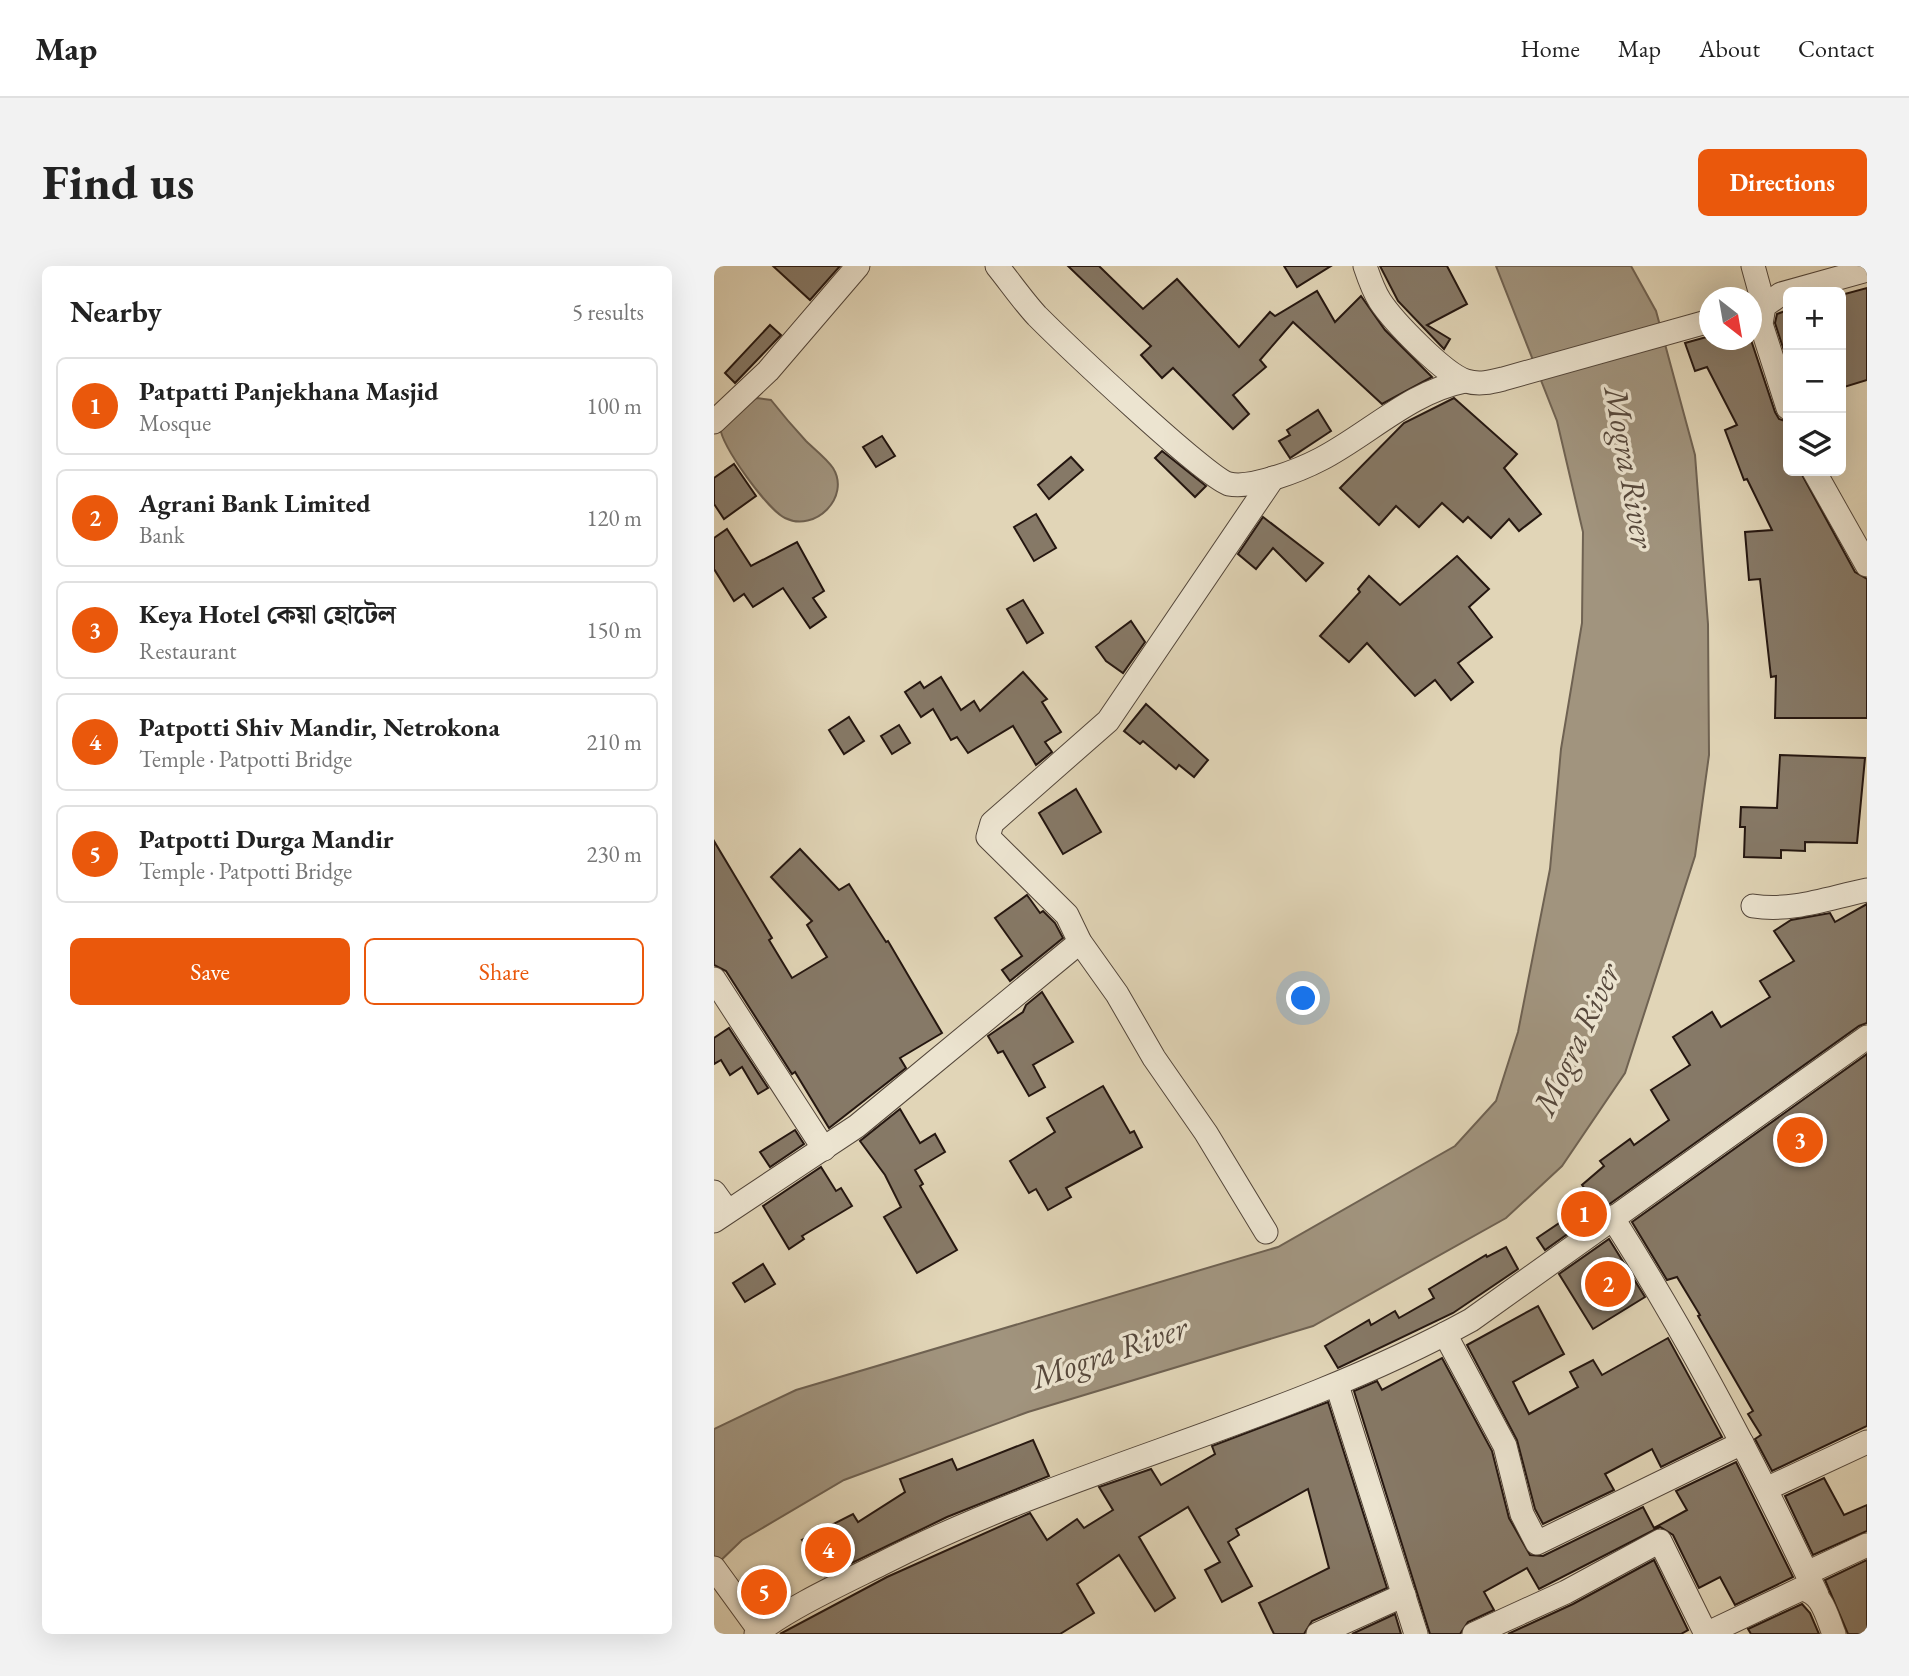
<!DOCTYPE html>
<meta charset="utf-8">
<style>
:root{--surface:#fff;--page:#f2f2f2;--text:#222;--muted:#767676;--line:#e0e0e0;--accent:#ea580c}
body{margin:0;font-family:"EB Garamond","Noto Serif Bengali",serif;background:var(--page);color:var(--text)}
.controls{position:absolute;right:21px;top:21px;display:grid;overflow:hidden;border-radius:10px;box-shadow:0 7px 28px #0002}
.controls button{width:63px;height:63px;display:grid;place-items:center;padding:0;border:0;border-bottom:2px solid var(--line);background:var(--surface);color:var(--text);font:35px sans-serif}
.compass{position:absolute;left:985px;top:21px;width:63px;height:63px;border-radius:50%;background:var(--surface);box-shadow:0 7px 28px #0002;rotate:149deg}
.you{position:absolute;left:590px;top:733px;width:24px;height:24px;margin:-18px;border:5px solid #fff;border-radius:50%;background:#1a73e8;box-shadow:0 0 0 10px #1a73e833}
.badge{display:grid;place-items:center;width:46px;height:46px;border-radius:50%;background:var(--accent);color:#fff;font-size:23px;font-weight:700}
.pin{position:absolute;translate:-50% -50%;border:4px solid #fff;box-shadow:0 2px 7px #0006}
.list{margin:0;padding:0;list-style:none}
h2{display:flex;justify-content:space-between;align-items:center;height:91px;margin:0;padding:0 28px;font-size:30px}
h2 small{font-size:23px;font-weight:400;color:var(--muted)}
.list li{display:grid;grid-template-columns:46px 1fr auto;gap:21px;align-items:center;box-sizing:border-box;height:98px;margin:0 14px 14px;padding:0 14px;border:2px solid var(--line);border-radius:10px}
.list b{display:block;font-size:26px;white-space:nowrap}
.list p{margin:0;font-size:23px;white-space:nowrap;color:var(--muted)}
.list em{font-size:23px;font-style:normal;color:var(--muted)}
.actions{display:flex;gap:14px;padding:21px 28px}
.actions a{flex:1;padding:16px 0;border:2px solid var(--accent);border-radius:10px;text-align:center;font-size:24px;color:var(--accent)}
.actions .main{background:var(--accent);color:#fff}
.icon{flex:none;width:38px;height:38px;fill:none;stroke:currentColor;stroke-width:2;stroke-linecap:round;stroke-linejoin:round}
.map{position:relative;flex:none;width:1153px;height:1368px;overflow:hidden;border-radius:10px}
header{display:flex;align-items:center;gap:42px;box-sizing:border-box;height:98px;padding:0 35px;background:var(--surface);border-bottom:2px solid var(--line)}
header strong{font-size:33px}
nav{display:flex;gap:38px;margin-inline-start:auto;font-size:24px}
.intro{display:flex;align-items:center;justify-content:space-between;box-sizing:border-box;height:168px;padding:0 42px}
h1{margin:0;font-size:49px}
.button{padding:18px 32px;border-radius:10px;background:var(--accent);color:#fff;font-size:24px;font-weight:700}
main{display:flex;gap:42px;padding:0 42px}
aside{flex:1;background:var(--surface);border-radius:10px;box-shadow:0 7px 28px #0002}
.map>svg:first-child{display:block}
.water{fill:#a1947e;stroke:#6f6252;stroke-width:2}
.building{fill:#867967;stroke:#241610;stroke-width:2}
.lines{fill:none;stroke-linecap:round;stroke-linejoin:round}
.minor-casing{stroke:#53463a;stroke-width:25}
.minor{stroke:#ece4d0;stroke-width:23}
.labels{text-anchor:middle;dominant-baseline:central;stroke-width:7;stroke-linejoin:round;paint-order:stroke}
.water-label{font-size:33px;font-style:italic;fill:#56483c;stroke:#ece4d0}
</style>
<header>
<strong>Map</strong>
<nav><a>Home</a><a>Map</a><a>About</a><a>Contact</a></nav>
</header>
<div class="intro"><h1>Find us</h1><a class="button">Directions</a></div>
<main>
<aside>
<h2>Nearby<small>5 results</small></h2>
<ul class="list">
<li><span class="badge">1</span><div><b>Patpatti Panjekhana Masjid</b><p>Mosque</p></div><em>100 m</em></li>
<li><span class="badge">2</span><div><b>Agrani Bank Limited</b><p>Bank</p></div><em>120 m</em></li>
<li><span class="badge">3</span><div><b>Keya Hotel কেয়া হোটেল</b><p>Restaurant</p></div><em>150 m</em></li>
<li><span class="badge">4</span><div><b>Patpotti Shiv Mandir, Netrokona</b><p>Temple · Patpotti Bridge</p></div><em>210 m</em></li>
<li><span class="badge">5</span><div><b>Patpotti Durga Mandir</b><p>Temple · Patpotti Bridge</p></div><em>230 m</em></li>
</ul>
<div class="actions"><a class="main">Save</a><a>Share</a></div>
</aside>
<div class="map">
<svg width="1153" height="1368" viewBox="0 0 1153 1368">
<rect width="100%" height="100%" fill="#e1d5b7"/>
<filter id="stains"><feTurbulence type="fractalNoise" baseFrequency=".00286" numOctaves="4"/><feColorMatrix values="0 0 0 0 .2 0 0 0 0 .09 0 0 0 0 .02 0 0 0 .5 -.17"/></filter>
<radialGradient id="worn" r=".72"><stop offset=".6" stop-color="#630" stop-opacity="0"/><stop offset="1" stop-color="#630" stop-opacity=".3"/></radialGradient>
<g class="water">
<polygon points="782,0 917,0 942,45 981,189 994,358 995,489 981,590 911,807 848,900 792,952 599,1060 314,1146 130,1214 28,1274 0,1301 0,1163 82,1124 564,981 741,880 782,835 804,766 836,603 847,483 868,357 869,266 843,155"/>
<path d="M43 132 57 134C68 148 80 162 92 175 100 183 112 192 119 202 137 231 101 267 71 252 53 243 8 181 6 161L30 136Z"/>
</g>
<g class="building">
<polygon points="59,0 126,0 96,34"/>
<polygon points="354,0 385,0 429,43 463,13 525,81 556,46 561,50 603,25 621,56 647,30 671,64 718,111 668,138 579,56 546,94 552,101 519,129 535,148 519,163 459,102 448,112 427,89 437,80"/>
<polygon points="570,0 617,0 583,21"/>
<polygon points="666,0 733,0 753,38 713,59 736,73 730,83 684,35"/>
<polygon points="1153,22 1153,114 1127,122 1127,29"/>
<polygon points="1074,44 1074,97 1061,57 1063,48"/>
<polygon points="56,59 67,69 21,117 11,107"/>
<polygon points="996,70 996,74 1037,74 1061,146 1065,153 1074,156 1074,205 1086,205 1141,306 1153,313 1153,452 1061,452 1062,410 1057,411 1046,313 1035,314 1031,266 1058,264 1033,213 1030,214 1011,164 1023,159 993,101 981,105 971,77"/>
<polygon points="740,132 803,188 790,202 827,248 805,265 795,253 777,272 754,251 749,256 728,237 705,261 682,240 665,259 626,222 690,157"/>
<polygon points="604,144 617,165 576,192 565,175 576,169 573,164"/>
<polygon points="168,170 181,190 162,201 149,181"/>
<polygon points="448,185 492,220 481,231 441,192"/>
<polygon points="357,191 369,204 335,233 324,219"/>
<polygon points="20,198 42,230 10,253 0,238 0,212"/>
<polygon points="322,248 342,282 320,295 300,261"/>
<polygon points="549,251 609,297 592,315 559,282 542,303 524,288"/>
<polygon points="13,263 37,300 83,276 110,325 99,332 112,351 96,362 69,322 39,341 30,328 20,335 0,303 0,272"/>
<polygon points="743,290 775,323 755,341 778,371 744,397 759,416 737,434 721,414 701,430 653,377 635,396 606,370 646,326 644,323 655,310 686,339"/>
<polygon points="309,334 329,367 313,377 293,343"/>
<polygon points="417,355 431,376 409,407 392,395 382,381"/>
<polygon points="309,406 333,433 328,436 347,466 331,476 338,486 322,499 299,460 254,487 243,471 237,474 219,443 207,451 191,426 206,416 210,422 227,411 247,444 260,435 266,445"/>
<polygon points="432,438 494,494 480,511 465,499 462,503 429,475 426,478 410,465"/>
<polygon points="135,451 150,475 130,488 115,464"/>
<polygon points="185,459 196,477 178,488 167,470"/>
<polygon points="1066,489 1151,492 1143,577 1091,576 1091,585 1067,584 1067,592 1030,591 1031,561 1026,561 1027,541 1063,542"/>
<polygon points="362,523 387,566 349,588 325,547"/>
<polygon points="0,575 58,672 55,674 78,712 113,691 93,659 98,655 57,611 86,583 125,624 135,618 172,676 174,675 228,767 186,792 192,802 115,862 81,806 78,808 12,705 0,699"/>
<polygon points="313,629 326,647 329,645 341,657 349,672 296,715 288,704 308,690 281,652"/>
<polygon points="1153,638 1153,757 1145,760 831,984 823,972 854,951 851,948 876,929 868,919 890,900 886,895 916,873 920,879 955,854 937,824 976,799 959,771 998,746 1007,761 1056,731 1046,715 1080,695 1060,665 1077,654 1116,647 1121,656"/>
<polygon points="328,726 359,776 319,799 331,821 315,830 289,785 284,787 274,770 309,746 312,739"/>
<polygon points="15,762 54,822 44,828 28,801 16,809 7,794 0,798 0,772"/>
<polygon points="1153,788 1153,1160 1058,1205 1041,1173 1047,1169 1034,1148 1039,1145 984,1050 986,1049 963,1011 953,1014 918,956"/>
<polygon points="389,820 416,867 420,865 428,881 352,922 357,931 334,944 322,923 315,927 296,895 341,866 333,852"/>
<polygon points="186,843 206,877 221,868 231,886 201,904 209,918 206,920 243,984 203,1007 170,951 187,941 171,909 146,875"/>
<polygon points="81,864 90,878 56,901 46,886"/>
<polygon points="107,901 122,925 127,922 138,940 88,970 90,973 75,983 49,940"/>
<polygon points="895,973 931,1031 879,1063 845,1008"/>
<polygon points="792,981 804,1003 739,1047 624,1102 611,1080 655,1054 657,1059 681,1045 685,1052 720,1032 715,1023 772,989 773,991"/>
<polygon points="49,998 61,1018 31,1036 19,1017"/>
<polygon points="824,1040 850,1088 799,1116 815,1148 864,1121 856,1106 879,1094 888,1109 954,1072 1008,1171 947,1201 938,1183 891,1208 900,1224 829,1258 821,1243 803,1174 753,1079"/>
<polygon points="728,1092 778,1185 795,1252 816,1289 829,1290 929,1241 940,1262 973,1244 962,1225 1022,1196 1079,1311 1021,1339 1006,1311 985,1322 959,1269 946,1261 825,1323 813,1302 770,1326 780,1344 754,1356 746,1368 716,1368 640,1125 663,1115 668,1124"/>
<polygon points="614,1136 673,1322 598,1355 590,1368 560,1368 545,1337 615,1302 594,1223 522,1263 525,1269 514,1276 538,1320 508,1336 491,1304 506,1296 474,1241 425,1271 461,1332 441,1345 405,1289 363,1318 380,1347 346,1368 66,1368 173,1311 316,1247 333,1274 363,1253 370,1262 399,1244 385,1221 437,1203 447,1219 501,1188 498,1180"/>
<polygon points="319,1174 335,1210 233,1251 111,1310 88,1274 139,1248 144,1256 191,1226 186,1213 238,1193 243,1204"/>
<polygon points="1110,1212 1130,1249 1153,1239 1153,1265 1099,1289 1071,1230"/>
<polygon points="940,1294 974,1364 967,1368 794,1368 859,1338"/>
<polygon points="1153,1294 1153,1368 1134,1368 1111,1314"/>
<polygon points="53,1304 72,1331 49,1345 30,1319"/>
<polygon points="1088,1338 1096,1347 1105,1368 1037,1368 1034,1363"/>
<polygon points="681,1348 687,1368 638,1368"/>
</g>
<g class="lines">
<defs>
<g id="minor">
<path d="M283 0C296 16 309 35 323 50 348 75 493 213 515 218 538 223 586 204 607 193 655 168 696 126 751 115"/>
<path d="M651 0C655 12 659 24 666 35 679 55 730 108 752 115 765 119 777 116 789 113L996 55"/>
<polyline points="1039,43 1050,40 1039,0"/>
<polyline points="1074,142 1047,58 1050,40 1067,28 1153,4"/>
<polyline points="0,156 54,105 144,0"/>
<polyline points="1100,205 1153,299"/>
<path d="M1039 640C1079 646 1114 632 1153 624"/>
<polyline points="0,713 110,883"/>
<polyline points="0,926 13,944"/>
<path d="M898 951C975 1072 1042 1199 1103 1329"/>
<polyline points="0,955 143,860 366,676"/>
<polyline points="552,966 492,867 440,792 403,728 366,676 353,649 274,571 278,557 394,455 559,212"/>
<polyline points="731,1068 791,1180 808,1248 823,1277 1028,1177"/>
<polyline points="623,1119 702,1368"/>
<polyline points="1052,1223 1153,1176"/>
<polyline points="0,1302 48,1368"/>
<polyline points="1093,1307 1153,1279"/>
<path d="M42 1368C72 1343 131 1316 167 1298 357 1201 570 1157 757 1054L1153 771"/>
<polyline points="604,1368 690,1329"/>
<path d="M760 1368 852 1326 946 1275 992 1368 1087 1323C1108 1325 1113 1351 1120 1368"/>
</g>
</defs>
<use href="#minor" class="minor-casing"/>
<use href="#minor" class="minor"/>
</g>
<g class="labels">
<g class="water-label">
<text transform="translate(916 201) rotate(80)">Mogra River</text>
<text transform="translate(862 773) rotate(-65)">Mogra River</text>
<text transform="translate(395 1086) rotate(-19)">Mogra River</text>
</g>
</g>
<rect width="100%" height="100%" filter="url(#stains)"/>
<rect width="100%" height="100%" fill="url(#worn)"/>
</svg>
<div class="controls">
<button>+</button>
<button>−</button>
<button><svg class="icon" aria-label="layers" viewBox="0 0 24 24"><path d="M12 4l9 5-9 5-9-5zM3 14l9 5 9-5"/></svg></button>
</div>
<svg class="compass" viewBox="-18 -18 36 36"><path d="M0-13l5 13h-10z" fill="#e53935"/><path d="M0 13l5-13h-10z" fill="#767676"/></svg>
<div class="you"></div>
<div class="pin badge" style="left:870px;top:948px">1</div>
<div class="pin badge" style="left:894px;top:1018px">2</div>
<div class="pin badge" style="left:1086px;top:874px">3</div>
<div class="pin badge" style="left:114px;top:1284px">4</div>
<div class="pin badge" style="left:50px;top:1326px">5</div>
</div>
</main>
